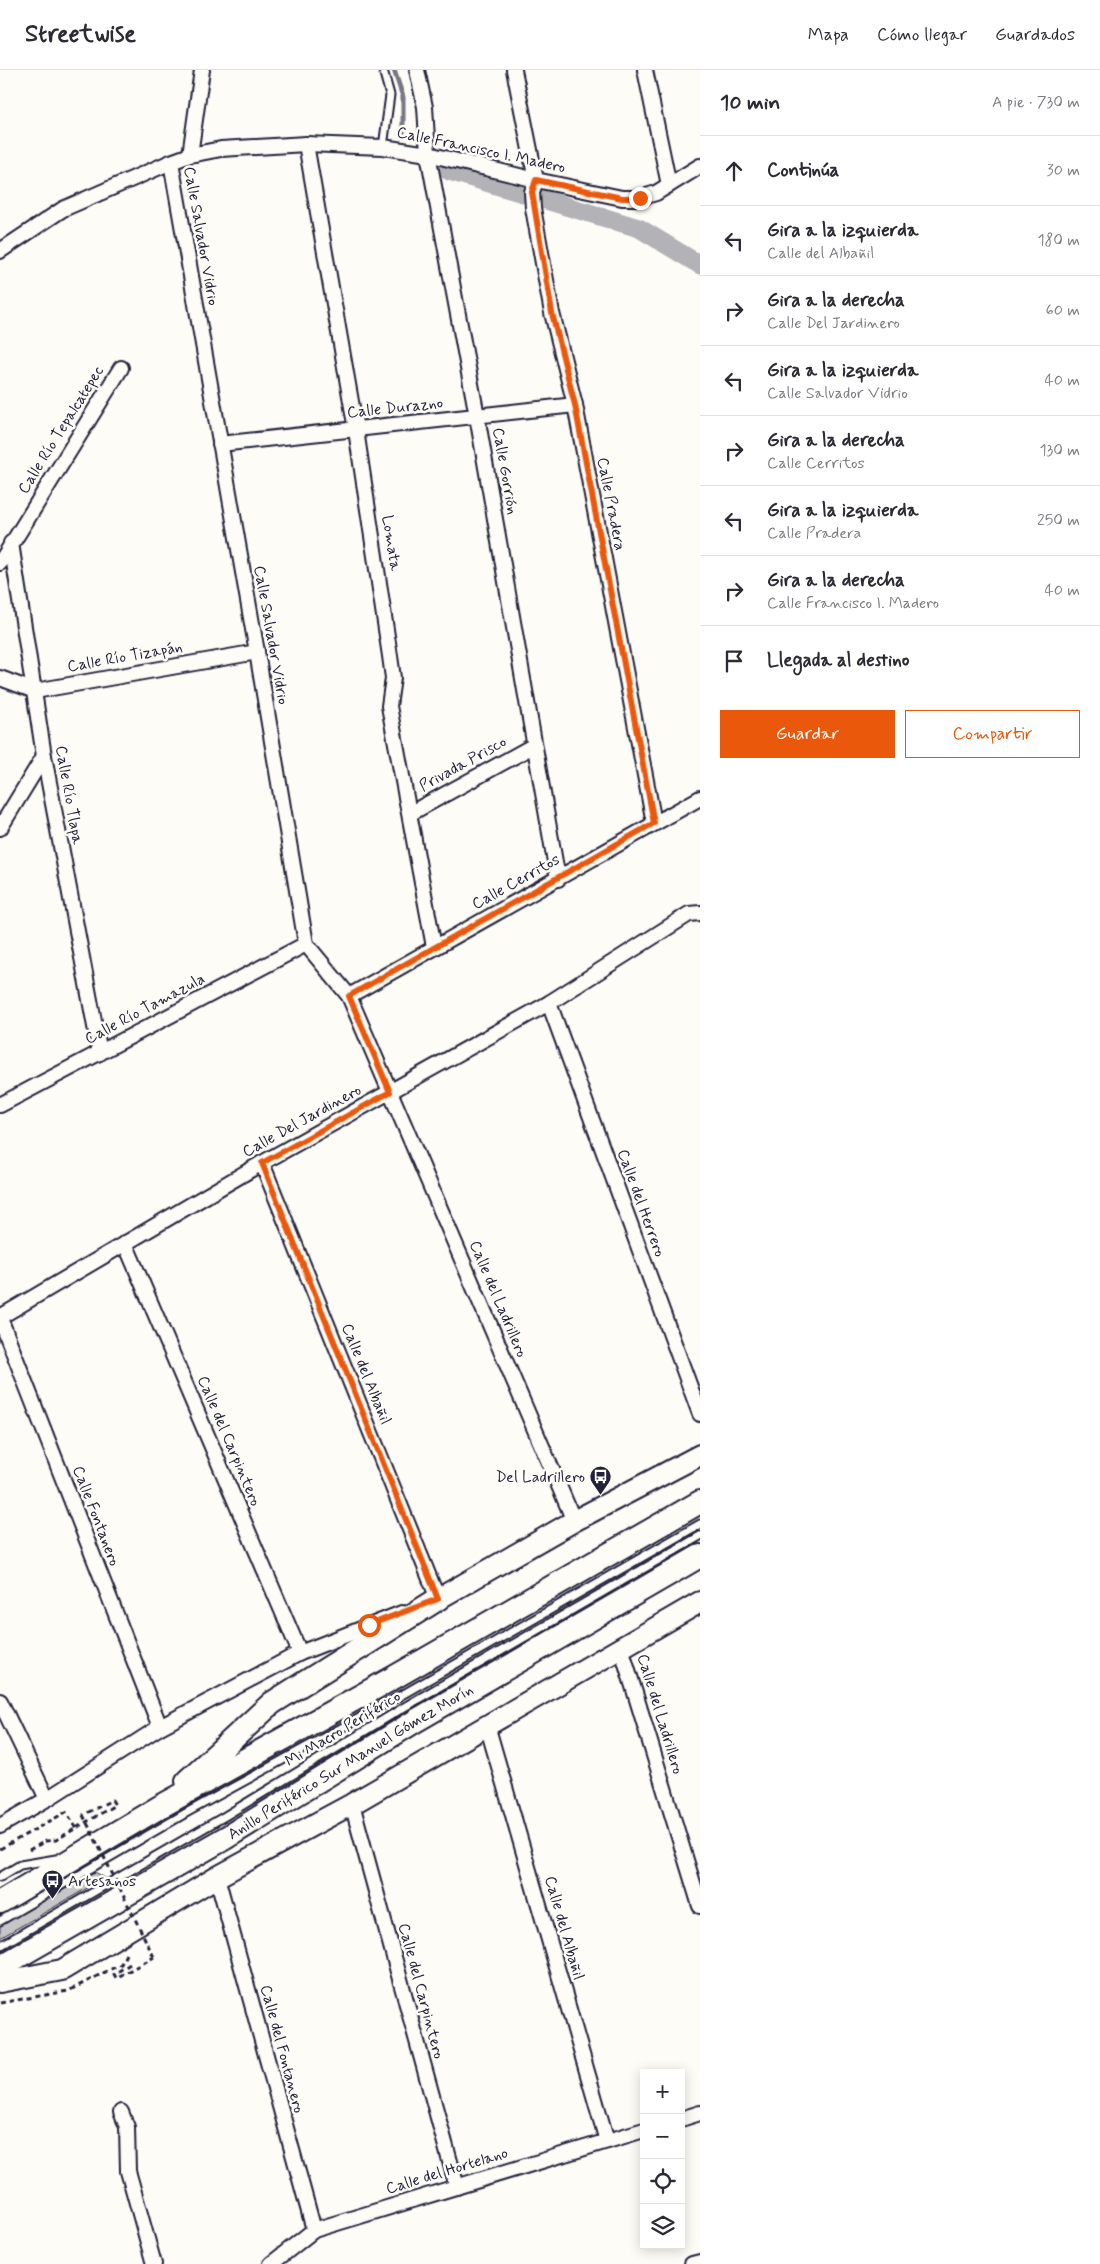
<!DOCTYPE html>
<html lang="es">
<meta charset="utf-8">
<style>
:root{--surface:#fff;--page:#f7f7f7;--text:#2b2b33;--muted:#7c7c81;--line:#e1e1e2;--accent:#ea580c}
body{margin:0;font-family:Mynerve,sans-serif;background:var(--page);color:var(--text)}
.controls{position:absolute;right:15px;bottom:15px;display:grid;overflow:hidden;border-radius:0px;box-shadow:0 2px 12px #0003}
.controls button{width:45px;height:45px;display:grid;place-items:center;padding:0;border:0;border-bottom:1px solid var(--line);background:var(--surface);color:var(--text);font:25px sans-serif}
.stop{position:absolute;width:15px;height:15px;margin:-11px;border:4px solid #ea580c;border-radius:50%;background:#fff}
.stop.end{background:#ea580c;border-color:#fff;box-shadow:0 1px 5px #0008}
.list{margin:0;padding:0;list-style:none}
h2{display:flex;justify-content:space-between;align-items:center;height:65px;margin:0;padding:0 20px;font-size:21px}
h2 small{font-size:16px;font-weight:400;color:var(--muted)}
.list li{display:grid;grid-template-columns:32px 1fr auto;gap:15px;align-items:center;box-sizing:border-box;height:70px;padding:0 20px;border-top:1px solid var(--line)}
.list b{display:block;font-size:19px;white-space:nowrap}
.list p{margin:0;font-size:16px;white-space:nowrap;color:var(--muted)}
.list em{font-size:16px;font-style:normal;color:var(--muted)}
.actions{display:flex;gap:10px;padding:15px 20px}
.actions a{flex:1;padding:11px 0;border:1px solid var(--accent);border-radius:0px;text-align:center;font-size:18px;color:var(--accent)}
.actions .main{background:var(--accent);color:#fff}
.icon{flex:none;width:28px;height:28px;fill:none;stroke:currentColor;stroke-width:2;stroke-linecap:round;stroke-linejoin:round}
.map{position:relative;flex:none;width:700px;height:2194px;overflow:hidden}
header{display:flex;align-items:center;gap:30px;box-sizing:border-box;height:70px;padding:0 25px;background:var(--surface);border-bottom:1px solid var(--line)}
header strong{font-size:24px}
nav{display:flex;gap:28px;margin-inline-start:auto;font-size:18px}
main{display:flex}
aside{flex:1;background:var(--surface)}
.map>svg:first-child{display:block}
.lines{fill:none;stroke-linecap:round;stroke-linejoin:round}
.stream{stroke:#787885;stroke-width:5}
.canal{stroke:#b2b2b7;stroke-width:19}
.building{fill:#c6c6c8;stroke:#22223b}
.service-casing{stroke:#22223b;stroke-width:11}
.minor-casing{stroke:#22223b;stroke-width:18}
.secondary-casing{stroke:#22223b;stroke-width:24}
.trunk-casing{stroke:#22223b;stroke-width:26}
.path{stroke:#22223b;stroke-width:3;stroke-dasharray:5 4;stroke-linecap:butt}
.service{stroke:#fdfcf7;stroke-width:7}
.minor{stroke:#fdfcf7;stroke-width:14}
.secondary{stroke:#fdfcf7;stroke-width:20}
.trunk{stroke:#fdfcf7;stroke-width:22}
.path-bridge{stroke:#22223b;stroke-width:3;stroke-dasharray:5 4;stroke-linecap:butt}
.route{stroke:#ea580c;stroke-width:6}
.labels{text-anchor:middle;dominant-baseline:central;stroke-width:5;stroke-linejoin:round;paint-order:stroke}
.street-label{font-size:16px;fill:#22223b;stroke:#fdfcf7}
.poi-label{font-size:16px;fill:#22223b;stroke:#fdfcf7;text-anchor:end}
</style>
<header>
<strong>Streetwise</strong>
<nav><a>Mapa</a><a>Cómo llegar</a><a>Guardados</a></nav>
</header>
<main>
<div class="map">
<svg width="700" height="2194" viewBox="0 0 700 2194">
<rect width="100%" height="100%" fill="#fdfcf7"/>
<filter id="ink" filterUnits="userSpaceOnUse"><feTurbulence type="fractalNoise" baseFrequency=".02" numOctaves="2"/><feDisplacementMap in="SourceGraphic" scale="10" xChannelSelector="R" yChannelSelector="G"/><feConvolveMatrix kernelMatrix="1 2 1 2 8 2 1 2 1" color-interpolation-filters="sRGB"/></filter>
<g filter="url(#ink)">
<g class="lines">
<polyline class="stream" points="394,0 403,27 403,65"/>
<polyline class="canal" points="449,101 639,158 700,195"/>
</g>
<polygon class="building" points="95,1802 105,1808 0,1868 0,1856"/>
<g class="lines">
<defs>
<g id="service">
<polyline points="383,0 390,25 383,77"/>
<polyline points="0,1807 20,1795 56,1789"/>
<polyline points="0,1851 186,1743 407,1622 700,1454"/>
<polyline points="0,1876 225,1746 406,1636 700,1466"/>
</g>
<g id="minor">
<polyline points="417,0 425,37 428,84 477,346 558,809"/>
<polyline points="514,0 536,110 532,122 533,138 552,243 575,335 654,753"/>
<polyline points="645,0 669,115"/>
<polyline points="306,74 356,360 390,586 393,608 389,636 391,647 434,877"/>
<polyline points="190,85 202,0"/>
<polyline points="171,92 257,582 306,874 349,926 574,1451"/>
<polyline points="0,181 63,139 171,92 190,85 221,79 306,74 383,77 428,84 536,110 622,128 640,128 656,123 700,96"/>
<polyline points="220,374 575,335"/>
<polyline points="11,473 44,686 100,983"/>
<polyline points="0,493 121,298"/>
<polyline points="0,608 35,621 257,582"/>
<polyline points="411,743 533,676"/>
<polyline points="0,758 44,686"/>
<polyline points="349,926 700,728"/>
<polyline points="549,933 700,1344"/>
<polyline points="0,1035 306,874"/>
<polyline points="262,1093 438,1529 431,1531"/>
<polyline points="125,1173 300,1583"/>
<polyline points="0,1247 262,1093 549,933 689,844 700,843"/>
<polyline points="0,1248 160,1657"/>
<polyline points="621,1577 700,1836"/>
<polyline points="0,1631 47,1729"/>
<polyline points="487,1655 607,2071"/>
<polyline points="352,1734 457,2117"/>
<polyline points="0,1756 47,1729 160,1657 300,1583 402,1543"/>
<polyline points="217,1807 314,2160"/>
<polyline points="121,2042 127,2057 128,2101 154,2194"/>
<polyline points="681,2049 700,2043"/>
<polyline points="271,2194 314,2160 644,2060"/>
<polyline points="692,2194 700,2192"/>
</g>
<g id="secondary">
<polyline points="438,1529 574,1451 700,1385"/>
<polyline points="0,1912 62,1900 217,1807 352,1734 700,1532"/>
</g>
<g id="trunk">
<polyline points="187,1711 272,1633 438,1529"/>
<polyline points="0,1832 158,1738 393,1608 700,1432"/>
<path id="s1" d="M0 1897 227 1767 417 1650 700 1486"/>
</g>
</defs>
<use href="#service" class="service-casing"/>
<use href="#minor" class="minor-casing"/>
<use href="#secondary" class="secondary-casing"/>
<use href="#trunk" class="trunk-casing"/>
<g class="path">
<polyline points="0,1779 66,1742 77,1759"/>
<polyline points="29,1780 46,1771 56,1770 115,1735 112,1730 83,1745"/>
<polyline points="130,1894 114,1904 116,1908 154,1887"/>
<polyline points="0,1933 68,1921 121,1894 126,1884"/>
</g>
<use href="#service" class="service"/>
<use href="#minor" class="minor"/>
<use href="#secondary" class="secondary"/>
<use href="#trunk" class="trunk"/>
<polyline class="path-bridge" points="83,1745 154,1887"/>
</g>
</g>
<g class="lines" filter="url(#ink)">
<polyline class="route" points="369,1555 438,1529 262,1093 390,1022 349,926 654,753 575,335 552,243 532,122 536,110 622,128 640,128"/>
</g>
<defs>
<symbol id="bus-pin" viewBox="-11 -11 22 30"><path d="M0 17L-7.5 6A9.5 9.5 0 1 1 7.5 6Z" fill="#22223b" stroke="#fdfcf7"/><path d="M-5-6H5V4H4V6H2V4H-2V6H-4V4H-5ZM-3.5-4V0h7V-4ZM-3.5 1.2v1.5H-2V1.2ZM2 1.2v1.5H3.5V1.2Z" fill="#fff"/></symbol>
</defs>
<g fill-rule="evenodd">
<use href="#bus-pin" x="588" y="1394" width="25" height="34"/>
<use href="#bus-pin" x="40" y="1798" width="25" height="34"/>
</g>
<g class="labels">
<g class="street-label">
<text transform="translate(481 80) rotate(12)">Calle Francisco I. Madero</text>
<text transform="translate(201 166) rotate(80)">Calle Salvador Vidrio</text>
<text transform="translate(395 338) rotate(-6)">Calle Durazno</text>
<text transform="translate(61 360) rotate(-58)">Calle Río Tepalcatepec</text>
<text transform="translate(505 401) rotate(80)">Calle Gorrión</text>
<text transform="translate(611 434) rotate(79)">Calle Pradera</text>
<text transform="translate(391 473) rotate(81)">Lomata</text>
<text transform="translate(271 565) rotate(80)">Calle Salvador Vidrio</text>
<text transform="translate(125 587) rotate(-10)">Calle Río Tizapán</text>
<text transform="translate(463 694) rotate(-29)">Privada Prisco</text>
<text transform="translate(69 725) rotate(80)">Calle Río Tlapa</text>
<text transform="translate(516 812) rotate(-29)">Calle Cerritos</text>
<text transform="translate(145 939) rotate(-28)">Calle Río Tamazula</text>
<text transform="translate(302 1051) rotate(-29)">Calle Del Jardinero</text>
<text transform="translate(641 1133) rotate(70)">Calle del Herrero</text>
<text transform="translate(498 1229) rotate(67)">Calle del Ladrillero</text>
<text transform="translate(366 1304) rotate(68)">Calle del Albañil</text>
<text transform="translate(229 1371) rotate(67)">Calle del Carpintero</text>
<text transform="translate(96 1446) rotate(69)">Calle Fontanero</text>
<text transform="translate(660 1644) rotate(73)">Calle del Ladrillero</text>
<text transform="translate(343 1659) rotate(-31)">Mi Macro Periférico</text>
<text stroke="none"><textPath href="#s1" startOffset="406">Anillo Periférico Sur Manuel Gómez Morín</textPath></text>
<text transform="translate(564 1858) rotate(74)">Calle del Albañil</text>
<text transform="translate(421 1921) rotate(75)">Calle del Carpintero</text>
<text transform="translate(282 1979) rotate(75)">Calle del Fontanero</text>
<text transform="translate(447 2101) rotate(-17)">Calle del Hortelano</text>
</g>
<g class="poi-label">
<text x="585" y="1407">Del Ladrillero</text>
<text x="68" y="1811" text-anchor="start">Artesanos</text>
</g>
</g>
</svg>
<div class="controls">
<button>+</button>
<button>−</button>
<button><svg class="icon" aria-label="locate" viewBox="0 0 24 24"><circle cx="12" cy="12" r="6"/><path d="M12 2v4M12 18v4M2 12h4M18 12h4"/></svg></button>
<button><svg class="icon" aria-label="layers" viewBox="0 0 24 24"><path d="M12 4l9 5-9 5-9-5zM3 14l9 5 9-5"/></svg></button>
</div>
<div class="stop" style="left:369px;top:1555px"></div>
<div class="stop end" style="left:640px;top:128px"></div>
</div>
<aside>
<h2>10 min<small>A pie · 730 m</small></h2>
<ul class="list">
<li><svg class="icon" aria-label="ahead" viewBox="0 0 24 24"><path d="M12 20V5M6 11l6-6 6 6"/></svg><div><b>Continúa</b></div><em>30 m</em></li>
<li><svg class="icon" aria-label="left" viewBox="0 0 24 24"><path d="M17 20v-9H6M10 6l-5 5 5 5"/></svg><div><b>Gira a la izquierda</b><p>Calle del Albañil</p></div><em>180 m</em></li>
<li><svg class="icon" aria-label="right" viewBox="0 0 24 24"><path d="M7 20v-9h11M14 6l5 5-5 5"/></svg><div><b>Gira a la derecha</b><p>Calle Del Jardinero</p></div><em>60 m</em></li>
<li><svg class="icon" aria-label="left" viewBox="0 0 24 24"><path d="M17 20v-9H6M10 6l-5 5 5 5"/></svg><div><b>Gira a la izquierda</b><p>Calle Salvador Vidrio</p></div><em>40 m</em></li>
<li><svg class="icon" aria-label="right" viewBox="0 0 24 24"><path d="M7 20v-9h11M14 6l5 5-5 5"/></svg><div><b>Gira a la derecha</b><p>Calle Cerritos</p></div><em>130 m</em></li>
<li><svg class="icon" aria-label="left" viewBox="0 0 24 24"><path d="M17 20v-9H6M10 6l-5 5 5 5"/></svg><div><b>Gira a la izquierda</b><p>Calle Pradera</p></div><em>250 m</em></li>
<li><svg class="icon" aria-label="right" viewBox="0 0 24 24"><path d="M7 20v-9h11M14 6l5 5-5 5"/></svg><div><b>Gira a la derecha</b><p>Calle Francisco I. Madero</p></div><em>40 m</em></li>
<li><svg class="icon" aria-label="arrive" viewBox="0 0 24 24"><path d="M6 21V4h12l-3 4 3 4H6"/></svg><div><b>Llegada al destino</b></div></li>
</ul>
<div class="actions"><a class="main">Guardar</a><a>Compartir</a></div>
</aside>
</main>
